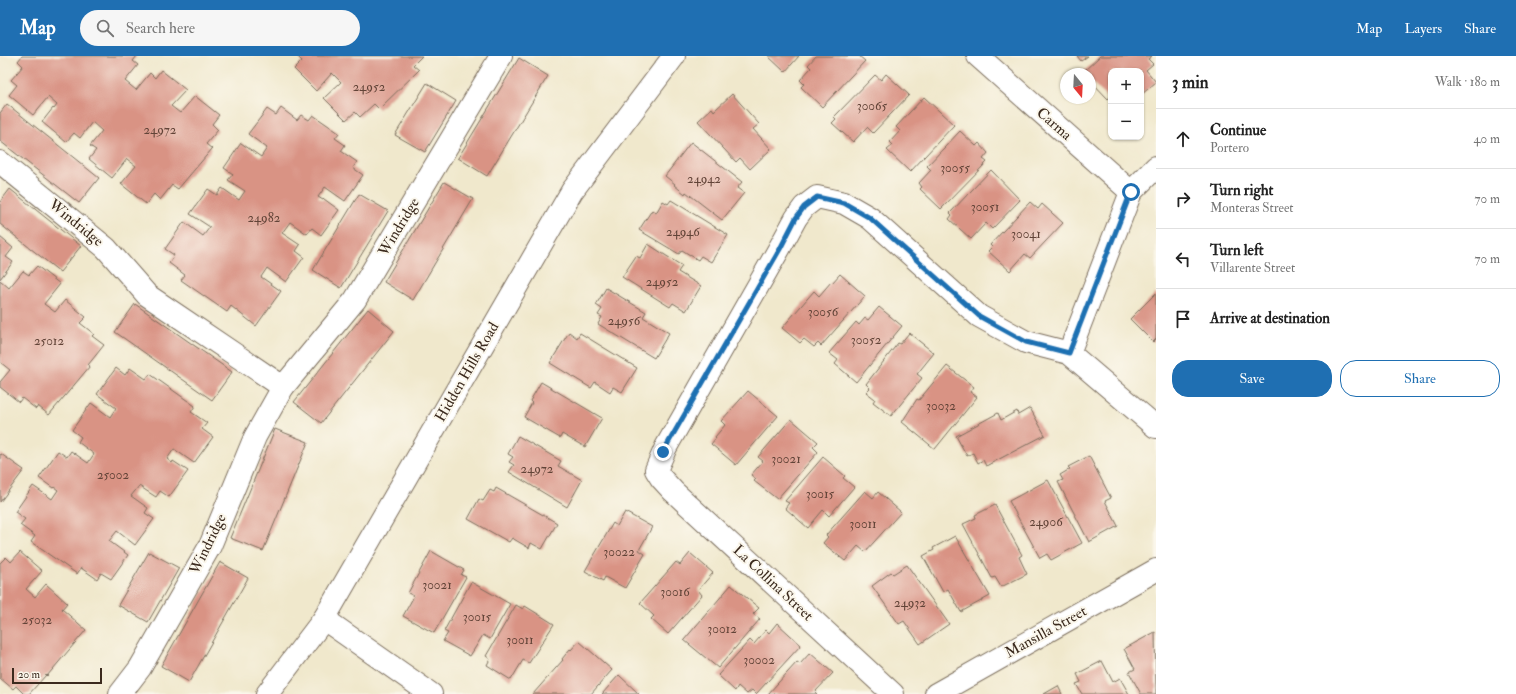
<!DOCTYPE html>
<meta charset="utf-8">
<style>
:root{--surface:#fff;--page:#f6f6f6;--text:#222;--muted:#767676;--line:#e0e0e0;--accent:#1f6fb2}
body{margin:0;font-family:"IM FELL Double Pica",serif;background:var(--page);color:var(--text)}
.controls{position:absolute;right:12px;top:12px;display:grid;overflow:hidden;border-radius:8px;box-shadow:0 1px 3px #0004}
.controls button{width:36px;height:36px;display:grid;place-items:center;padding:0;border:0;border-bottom:1px solid var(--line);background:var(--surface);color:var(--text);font:20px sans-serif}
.compass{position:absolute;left:1060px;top:12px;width:36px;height:36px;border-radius:50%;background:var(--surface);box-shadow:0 1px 3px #0004;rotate:162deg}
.scale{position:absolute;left:12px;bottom:10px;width:90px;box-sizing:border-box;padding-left:4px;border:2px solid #3b2a1e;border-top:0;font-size:11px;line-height:14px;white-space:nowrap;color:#3b2a1e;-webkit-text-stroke:3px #fbf7ec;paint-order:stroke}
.stop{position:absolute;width:12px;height:12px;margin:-9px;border:3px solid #1f6fb2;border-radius:50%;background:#fff}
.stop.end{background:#1f6fb2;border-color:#fff;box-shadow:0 1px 4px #0008}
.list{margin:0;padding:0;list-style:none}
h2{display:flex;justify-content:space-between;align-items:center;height:52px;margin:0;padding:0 16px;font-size:17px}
h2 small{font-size:13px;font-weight:400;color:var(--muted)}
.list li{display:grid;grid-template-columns:26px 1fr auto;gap:12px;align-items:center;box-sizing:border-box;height:60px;padding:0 16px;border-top:1px solid var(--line)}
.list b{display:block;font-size:15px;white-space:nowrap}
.list p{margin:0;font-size:13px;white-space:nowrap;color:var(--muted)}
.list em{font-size:13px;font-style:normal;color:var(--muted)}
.actions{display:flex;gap:8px;padding:12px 16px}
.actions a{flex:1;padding:9px 0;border:1px solid var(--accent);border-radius:16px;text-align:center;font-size:14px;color:var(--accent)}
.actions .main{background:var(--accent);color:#fff}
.icon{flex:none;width:22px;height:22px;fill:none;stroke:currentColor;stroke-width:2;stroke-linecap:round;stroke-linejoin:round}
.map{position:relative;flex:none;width:1156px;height:638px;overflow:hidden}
header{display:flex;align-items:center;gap:24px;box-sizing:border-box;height:56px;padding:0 20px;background:var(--accent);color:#fff}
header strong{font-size:19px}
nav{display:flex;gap:22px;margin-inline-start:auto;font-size:14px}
.search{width:280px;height:36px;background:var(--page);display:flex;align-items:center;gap:10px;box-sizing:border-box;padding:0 14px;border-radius:22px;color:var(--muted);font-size:15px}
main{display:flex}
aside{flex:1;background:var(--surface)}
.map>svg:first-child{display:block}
.building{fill:#d99384}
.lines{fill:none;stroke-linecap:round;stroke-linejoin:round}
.minor-casing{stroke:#7a6c5b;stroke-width:24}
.minor{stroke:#fff;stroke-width:22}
.route{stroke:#1f6fb2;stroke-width:5}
.labels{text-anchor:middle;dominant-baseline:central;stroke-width:4;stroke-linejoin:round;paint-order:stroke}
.number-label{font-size:13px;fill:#624438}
.street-label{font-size:15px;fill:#3b2a1e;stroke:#fbf7ec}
</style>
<header>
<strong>Map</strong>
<div class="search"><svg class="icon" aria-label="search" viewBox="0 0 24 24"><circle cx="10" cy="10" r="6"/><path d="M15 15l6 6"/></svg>Search here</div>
<nav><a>Map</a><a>Layers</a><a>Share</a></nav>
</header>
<main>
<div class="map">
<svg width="1156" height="638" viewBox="0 0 1156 638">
<rect width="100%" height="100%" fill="#fbf7ec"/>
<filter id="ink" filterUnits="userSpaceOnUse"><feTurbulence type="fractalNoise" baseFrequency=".025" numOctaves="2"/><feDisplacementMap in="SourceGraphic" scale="8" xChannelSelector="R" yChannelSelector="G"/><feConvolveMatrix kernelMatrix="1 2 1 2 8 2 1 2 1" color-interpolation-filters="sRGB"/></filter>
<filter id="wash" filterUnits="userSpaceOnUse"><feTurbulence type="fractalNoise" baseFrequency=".012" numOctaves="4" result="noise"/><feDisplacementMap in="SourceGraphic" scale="16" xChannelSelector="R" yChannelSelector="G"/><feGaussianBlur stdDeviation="0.9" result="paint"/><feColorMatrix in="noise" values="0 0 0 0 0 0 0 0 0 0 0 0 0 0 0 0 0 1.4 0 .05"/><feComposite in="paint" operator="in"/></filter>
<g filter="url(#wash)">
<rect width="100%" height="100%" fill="#f0e8cc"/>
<g id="blocks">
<g class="building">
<polygon points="22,0 137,0 133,5 138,9 125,25 136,34 150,17 155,22 161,14 186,34 171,50 180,57 195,40 219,59 212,68 218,74 206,88 212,93 178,133 172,129 160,144 154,138 146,148 121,128 136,110 127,103 112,122 89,103 96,94 90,90 102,75 92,66 80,82 74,77 66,86 42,66 53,52 54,53 57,49 48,41 33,59 9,39 17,29 11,24 23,10 18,5"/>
<polygon points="297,0 422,0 413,9 419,14 379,53 374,48 360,61 355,56 346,64 324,42 341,26 332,17 316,35 294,13 302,5"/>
<polygon points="768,0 799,0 785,16"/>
<polygon points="816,0 859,0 865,5 822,51 801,31 804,28 800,24 811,12 808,9"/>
<polygon points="1077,0 1088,0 1081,5"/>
<polygon points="1100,0 1152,0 1148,3 1153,8 1146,14 1156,26 1141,39 1141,15 1111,15 1111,40 1108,43 1090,24 1090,18 1085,18 1083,16"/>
<polygon points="519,2 548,20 487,120 458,102"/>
<polygon points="886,18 909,39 873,77 867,71 853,86 832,67 836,63 834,61 875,19 881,24"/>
<polygon points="427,27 456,45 425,96 395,79"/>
<polygon points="732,38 759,68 753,73 771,93 750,113 740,102 736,106 698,65 712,52 714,55"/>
<polygon points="924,41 954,69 910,116 887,94 893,89 890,86 900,75 896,71"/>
<polygon points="7,48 99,122 79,147 0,85 0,57"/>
<polygon points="281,52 297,64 301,59 309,64 313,59 339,77 335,82 345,89 341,95 357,106 353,112 363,119 345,145 325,131 318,141 323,144 324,143 339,154 321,179 312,172 307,178 290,166 282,177 300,189 296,195 304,201 286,226 267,212 261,221 281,235 256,270 231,250 227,256 181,224 185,219 169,207 174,199 165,193 184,166 203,180 210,171 190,158 208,133 217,139 222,132 239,144 245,135 228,124 233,118 224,112 241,87 261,101 267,92 248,78 267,53 276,59"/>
<polygon points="960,75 976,90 979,87 988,97 983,103 987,106 941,153 920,133 922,131 919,127 931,114 927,110"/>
<polygon points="691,86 742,126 737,132 744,137 722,164 686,136 685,138 674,129 675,128 665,120"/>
<polygon points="991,114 1020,144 992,173 986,167 971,183 949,163 952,159 950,157"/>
<polygon points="444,126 473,143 413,244 384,226"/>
<polygon points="10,133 81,190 60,216 0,168 0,146"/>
<polygon points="359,138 388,155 341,232 313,214"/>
<polygon points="671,144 728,179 711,206 701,200 698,204 682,194 679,198 639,174 652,154 656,157 663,145 668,148"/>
<polygon points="1030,146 1038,153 1042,148 1063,167 1030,202 1025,198 1010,215 988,195 992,191 990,189"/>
<polygon points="0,181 13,192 6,201 13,206 0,223"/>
<polygon points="648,188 682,210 678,216 701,230 686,255 673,247 670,251 622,221 636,200 640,202"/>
<polygon points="37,210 60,228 44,248 55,256 65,244 86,261 80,267 94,278 92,280 104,289 88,309 90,310 49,359 38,350 36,353 22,342 19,346 0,331 0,326 10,314 0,306 0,224 9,232 23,215 29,219"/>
<polygon points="840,218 865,240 821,290 818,287 814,291 804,283 800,287 782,272 814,235 819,240 831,226 832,227"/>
<polygon points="606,232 646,256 643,261 669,277 654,302 598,268 602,261 598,259 602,253 596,249"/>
<polygon points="1156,237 1156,283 1153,286 1130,263"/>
<polygon points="135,248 232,316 212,344 115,276"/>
<polygon points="879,251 902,270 856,326 835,308 838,304 829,297 856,266 859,269 865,262 868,264"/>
<polygon points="368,253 394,275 321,367 294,346"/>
<polygon points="569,276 577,282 580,277 637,312 622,336 613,331 610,336 595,326 591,332 550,307"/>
<polygon points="909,277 934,297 917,318 922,322 891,360 873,346 875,343 866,336 870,332 866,328 898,287 900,288"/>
<polygon points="947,310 974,331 970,336 977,341 935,393 902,366 917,343 919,344"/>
<polygon points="116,312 125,319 130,312 146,323 150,318 195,350 191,356 207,367 202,373 213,381 194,407 174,393 167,403 172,407 173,405 188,415 169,441 160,435 156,441 139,430 131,440 148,452 145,457 154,463 135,489 117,475 109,485 128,499 111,523 101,517 97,523 81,512 77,518 31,486 35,480 20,469 25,463 15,456 33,430 52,443 58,434 54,431 53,432 39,422 58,395 67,401 71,395 88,407 94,398 78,386 81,381 72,374 91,347 110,361 116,352 97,338"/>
<polygon points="541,326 602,362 585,391 562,378 560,382 524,361 532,347 530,345"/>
<polygon points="748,335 778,360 736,409 711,388 716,382 715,381 725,369 721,365"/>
<polygon points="1030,352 1045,379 986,410 983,404 978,407 973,397 967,400 956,380 998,357 1001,364 1017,355 1018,359"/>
<polygon points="791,363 818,386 813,391 818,396 777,443 754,425 756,423 751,419 763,405 758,401"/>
<polygon points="275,373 308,386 263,495 230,482"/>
<polygon points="518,380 561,405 558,410 582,424 567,451 509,416 514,409 509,406 513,401 508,398"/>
<polygon points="1,398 24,414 0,446 0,399"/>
<polygon points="1089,400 1111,442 1105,445 1118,470 1089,486 1058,426 1063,424 1060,419 1070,413 1068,411"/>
<polygon points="823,401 845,420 843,422 854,431 829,460 823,454 808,472 785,452 789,447 785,445"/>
<polygon points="1048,424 1082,487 1051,504 1047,498 1040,502 1009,445"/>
<polygon points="496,432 557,467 542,493 531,487 529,492 512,482 509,486 468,463 479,443 483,445 490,434 494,436"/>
<polygon points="865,435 873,442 878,436 901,456 865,496 858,490 845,505 823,487 828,481 826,479"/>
<polygon points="995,449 1022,499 1019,501 1027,518 1001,531 995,521 992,522 963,468 976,462 975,459"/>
<polygon points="625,456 652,471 639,494 645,498 625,532 605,521 603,525 585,515 613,467 617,470"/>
<polygon points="955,480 990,540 961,556 948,533 943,536 923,500 934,494 933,492"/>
<polygon points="431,495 464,514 461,519 466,521 434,577 403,560 414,540 408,537"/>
<polygon points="20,496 42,515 26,533 35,541 46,528 67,547 62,553 86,574 47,620 46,619 29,638 24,638 16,630 13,633 0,622 0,507 6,501 11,506"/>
<polygon points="149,496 179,512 148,566 118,549"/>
<polygon points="690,497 713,517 698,534 702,539 668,578 651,563 654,560 640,547 676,506 680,509"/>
<polygon points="220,506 248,522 189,626 161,610"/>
<polygon points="907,509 949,568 920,588 904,565 899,568 872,530 891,516 893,518"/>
<polygon points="471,526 510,548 490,583 483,579 470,600 443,585 448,577 444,575"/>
<polygon points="731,529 759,552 753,558 760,563 718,612 684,584"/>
<polygon points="516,549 523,553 525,550 554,568 529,607 523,604 511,624 487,609 490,603 486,600"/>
<polygon points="777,567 801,589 756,638 752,634 747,638 738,630 735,635 718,619 750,584 754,588 766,574 769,577"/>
<polygon points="1155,576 1156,638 1141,638 1129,616 1135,613 1124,593"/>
<polygon points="579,585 612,614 591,638 533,638 563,604 562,603 570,593 571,594"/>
<polygon points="810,597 833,617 815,636 817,638 768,638 797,606 800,608"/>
<polygon points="1102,605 1113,626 1120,622 1129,638 1082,638 1076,628 1081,626 1077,618"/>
<polygon points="619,619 639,638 602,638"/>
<polygon points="1058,630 1062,638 1044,638"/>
</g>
</g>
</g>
<g filter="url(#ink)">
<use href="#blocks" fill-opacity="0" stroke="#7a6c5b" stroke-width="1"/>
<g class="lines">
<defs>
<g id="minor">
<polyline points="978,0 1131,136"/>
<polyline points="0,106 106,192 147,239 283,331"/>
<polyline points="1069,297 1131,136 1156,111"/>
<polyline points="324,563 431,638"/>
<polyline points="120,638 140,612 210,490 255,381 283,331 355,244 501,0"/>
<polyline points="267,638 324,563 572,135 674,0"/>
<polyline points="893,638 673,435 661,422 656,414 666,391 779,193 796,162 804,151 817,141 844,147 870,162 979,260 1026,286 1069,297 1156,371"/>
<polyline points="936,638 1156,514"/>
</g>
</defs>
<use href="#minor" class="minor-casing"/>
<use href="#minor" class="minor"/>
</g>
</g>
<g class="lines" filter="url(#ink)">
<polyline class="route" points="663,396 780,193 796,162 804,151 817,141 844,147 870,162 979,260 1026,286 1069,297 1131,136"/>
</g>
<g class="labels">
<g class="number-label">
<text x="369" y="31">24952</text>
<text x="872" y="50">30065</text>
<text x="160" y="74">24972</text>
<text x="955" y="112">30055</text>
<text x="704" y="123">24942</text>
<text x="985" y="151">30051</text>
<text x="264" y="162">24982</text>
<text x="683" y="176">24946</text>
<text x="1026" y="178">30041</text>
<text x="662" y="226">24952</text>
<text x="823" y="256">30056</text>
<text x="624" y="265">24956</text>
<text x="866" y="284">30052</text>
<text x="49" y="285">25012</text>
<text x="941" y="350">30032</text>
<text x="786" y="403">30021</text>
<text x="537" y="413">24972</text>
<text x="113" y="419">25002</text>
<text x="820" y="438">30015</text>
<text x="1046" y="466">24906</text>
<text x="863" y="468">30011</text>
<text x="619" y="496">30022</text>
<text x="437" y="529">30021</text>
<text x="675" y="536">30016</text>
<text x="910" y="547">24932</text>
<text x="477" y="561">30015</text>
<text x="37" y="564">25032</text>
<text x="722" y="573">30012</text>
<text x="520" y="584">30011</text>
<text x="759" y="604">30002</text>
</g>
<g class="street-label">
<text transform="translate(1054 68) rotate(41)">Carma</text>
<text transform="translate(76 167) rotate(39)">Windridge</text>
<text transform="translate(399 171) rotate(-59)">Windridge</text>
<text transform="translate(467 316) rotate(-60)">Hidden Hills Road</text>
<text transform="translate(208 488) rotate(-64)">Windridge</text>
<text transform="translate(773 527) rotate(43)">La Collina Street</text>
<text transform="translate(1046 576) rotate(-29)">Mansilla Street</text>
</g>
</g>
</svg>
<div class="controls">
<button>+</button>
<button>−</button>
</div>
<svg class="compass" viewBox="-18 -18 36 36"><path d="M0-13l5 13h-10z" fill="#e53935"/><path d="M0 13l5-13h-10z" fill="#767676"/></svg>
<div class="scale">20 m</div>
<div class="stop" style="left:1131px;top:136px"></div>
<div class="stop end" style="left:663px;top:396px"></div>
</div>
<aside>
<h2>3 min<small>Walk · 180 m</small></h2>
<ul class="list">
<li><svg class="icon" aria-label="ahead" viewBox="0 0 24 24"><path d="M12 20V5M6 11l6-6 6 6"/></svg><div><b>Continue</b><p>Portero</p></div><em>40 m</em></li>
<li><svg class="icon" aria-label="right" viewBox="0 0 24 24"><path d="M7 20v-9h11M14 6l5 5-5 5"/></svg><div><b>Turn right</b><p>Monteras Street</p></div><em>70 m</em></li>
<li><svg class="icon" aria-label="left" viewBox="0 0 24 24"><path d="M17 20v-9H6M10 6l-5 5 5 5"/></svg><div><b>Turn left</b><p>Villarente Street</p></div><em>70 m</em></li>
<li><svg class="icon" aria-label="arrive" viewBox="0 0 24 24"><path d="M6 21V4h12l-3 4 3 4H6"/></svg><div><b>Arrive at destination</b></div></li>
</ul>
<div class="actions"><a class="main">Save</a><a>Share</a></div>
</aside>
</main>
